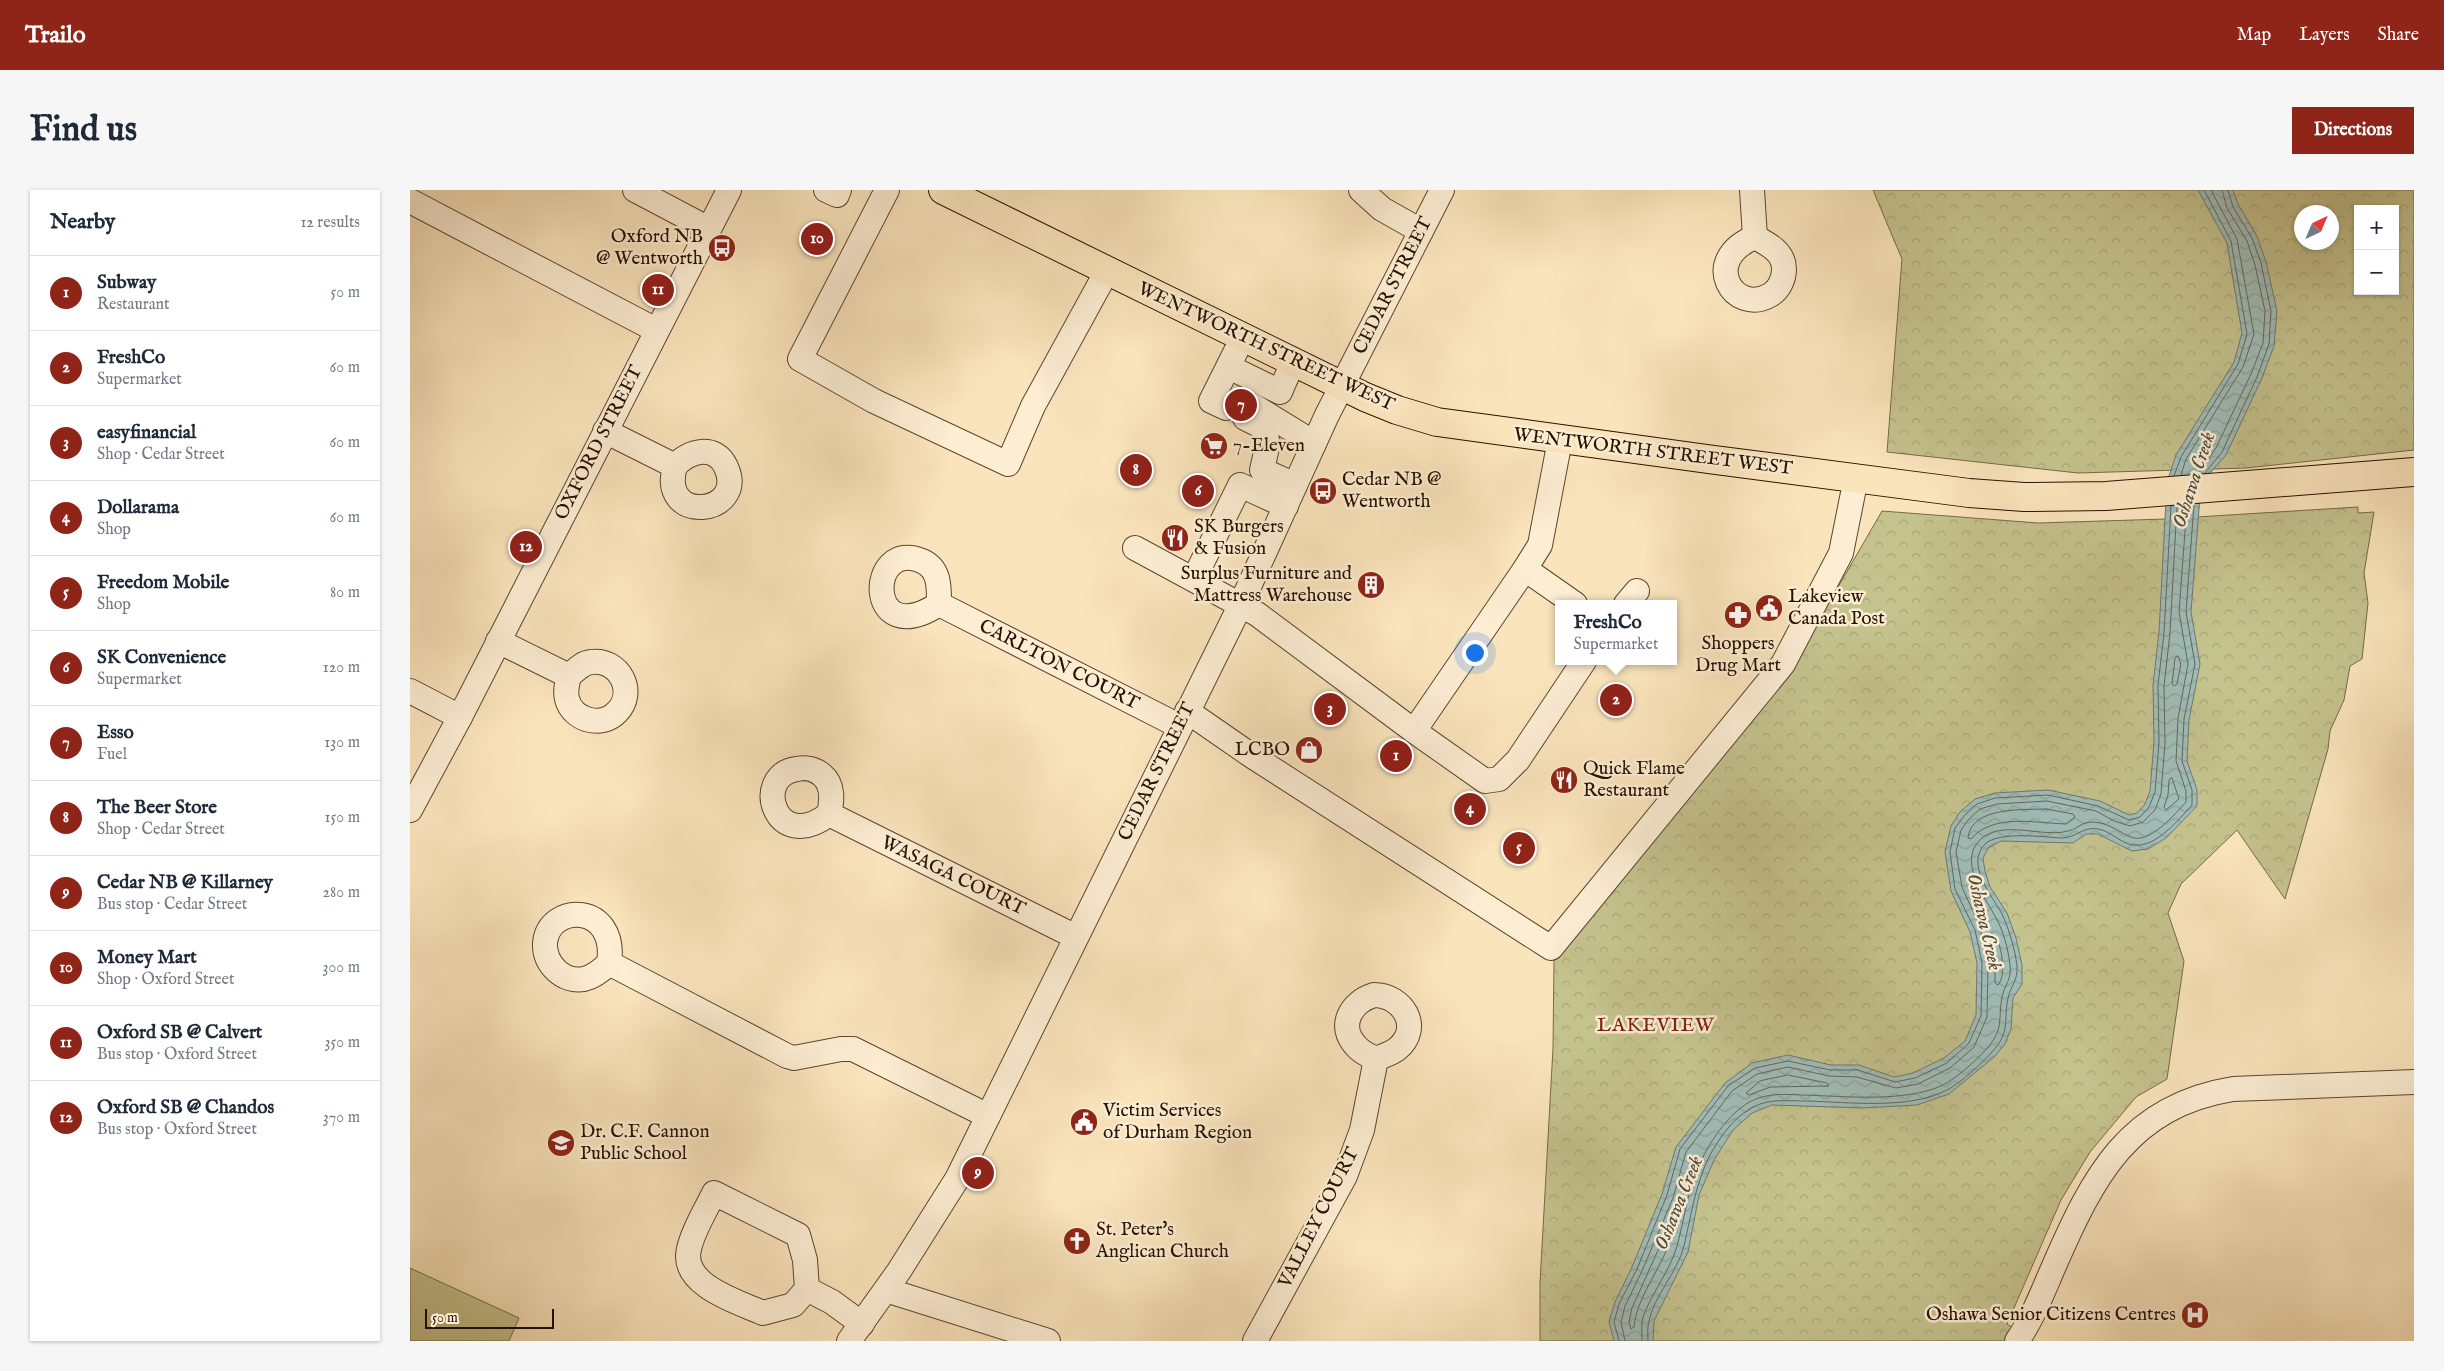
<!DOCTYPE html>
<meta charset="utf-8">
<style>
:root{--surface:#fff;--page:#f6f6f7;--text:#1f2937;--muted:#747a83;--line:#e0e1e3;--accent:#8f2418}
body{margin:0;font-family:"IM FELL English",serif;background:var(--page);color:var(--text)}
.controls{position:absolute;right:15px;top:15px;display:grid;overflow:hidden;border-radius:0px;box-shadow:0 1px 4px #0004}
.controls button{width:45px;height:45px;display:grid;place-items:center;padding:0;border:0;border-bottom:1px solid var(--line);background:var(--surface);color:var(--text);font:25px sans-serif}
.compass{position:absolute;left:1884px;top:15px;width:45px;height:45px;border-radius:50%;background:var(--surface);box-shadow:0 1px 4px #0004;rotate:44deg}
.scale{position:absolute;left:15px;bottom:12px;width:129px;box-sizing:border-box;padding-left:5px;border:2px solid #271100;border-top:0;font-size:14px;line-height:18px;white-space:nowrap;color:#271100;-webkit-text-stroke:4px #fcedd3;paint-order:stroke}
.you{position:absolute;left:1064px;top:462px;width:18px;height:18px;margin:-12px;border:4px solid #fff;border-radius:50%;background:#1a73e8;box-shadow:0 0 0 8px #1a73e833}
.badge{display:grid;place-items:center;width:32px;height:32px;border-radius:50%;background:var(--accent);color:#fff;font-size:16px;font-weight:700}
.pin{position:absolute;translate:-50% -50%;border:2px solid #fff;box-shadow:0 1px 5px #0006}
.popup{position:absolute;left:1145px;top:410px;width:122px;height:65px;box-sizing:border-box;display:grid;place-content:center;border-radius:0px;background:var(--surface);filter:drop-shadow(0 1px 4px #0005);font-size:16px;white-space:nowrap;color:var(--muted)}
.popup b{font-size:19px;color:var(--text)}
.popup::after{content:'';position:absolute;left:50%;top:100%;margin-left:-10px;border:10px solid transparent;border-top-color:var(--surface)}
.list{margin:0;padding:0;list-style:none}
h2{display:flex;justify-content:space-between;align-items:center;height:65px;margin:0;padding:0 20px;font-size:21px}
h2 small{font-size:16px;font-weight:400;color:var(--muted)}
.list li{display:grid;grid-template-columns:32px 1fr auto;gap:15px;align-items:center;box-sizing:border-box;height:75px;padding:0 20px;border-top:1px solid var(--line)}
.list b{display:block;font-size:19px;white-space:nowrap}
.list p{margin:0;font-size:16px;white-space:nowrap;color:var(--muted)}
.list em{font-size:16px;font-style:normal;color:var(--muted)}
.map{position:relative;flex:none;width:2004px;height:1151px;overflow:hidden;border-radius:0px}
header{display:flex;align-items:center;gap:30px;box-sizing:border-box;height:70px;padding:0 25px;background:var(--accent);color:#fff}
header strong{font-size:24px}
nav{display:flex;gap:28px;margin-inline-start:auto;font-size:18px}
.intro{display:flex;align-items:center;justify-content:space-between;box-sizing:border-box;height:120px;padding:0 30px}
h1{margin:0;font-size:35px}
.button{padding:12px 22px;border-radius:0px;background:var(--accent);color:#fff;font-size:18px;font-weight:700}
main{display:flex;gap:30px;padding:0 30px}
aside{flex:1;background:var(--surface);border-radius:0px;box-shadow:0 1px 4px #0004}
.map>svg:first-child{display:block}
.grass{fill:#c4c28d;stroke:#766a46}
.forest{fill:url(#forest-crowns);stroke:#766a46;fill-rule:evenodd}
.water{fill:url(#water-waves);stroke:#70786e}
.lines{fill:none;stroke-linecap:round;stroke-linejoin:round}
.shore{stroke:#64675c;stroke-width:1}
.minor-tunnel{stroke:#dac4a0;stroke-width:24;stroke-dasharray:24 12;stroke-linecap:butt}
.minor-casing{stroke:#5c462f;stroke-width:26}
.major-casing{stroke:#271100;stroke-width:30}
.minor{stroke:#fcedd3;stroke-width:24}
.major{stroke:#fae4bc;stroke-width:28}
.labels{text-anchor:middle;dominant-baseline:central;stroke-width:5;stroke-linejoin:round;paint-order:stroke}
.poi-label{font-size:19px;fill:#271100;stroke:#fcedd3;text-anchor:start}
.street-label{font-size:19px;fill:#271100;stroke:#fcedd3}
.water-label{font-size:20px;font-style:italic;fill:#514d40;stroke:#fcedd3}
.neighbourhood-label{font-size:20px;letter-spacing:1px;fill:#7a1f14;stroke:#fcedd3}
</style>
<header>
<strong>Trailo</strong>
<nav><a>Map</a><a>Layers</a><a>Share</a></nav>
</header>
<div class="intro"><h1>Find us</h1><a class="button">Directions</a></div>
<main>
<aside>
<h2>Nearby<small>12 results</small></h2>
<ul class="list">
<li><span class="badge">1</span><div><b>Subway</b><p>Restaurant</p></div><em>50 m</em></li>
<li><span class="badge">2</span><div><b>FreshCo</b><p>Supermarket</p></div><em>60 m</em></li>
<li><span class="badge">3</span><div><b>easyfinancial</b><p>Shop · Cedar Street</p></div><em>60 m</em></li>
<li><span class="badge">4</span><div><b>Dollarama</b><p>Shop</p></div><em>60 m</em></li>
<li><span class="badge">5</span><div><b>Freedom Mobile</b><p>Shop</p></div><em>80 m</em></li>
<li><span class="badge">6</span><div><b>SK Convenience</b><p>Supermarket</p></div><em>120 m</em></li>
<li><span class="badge">7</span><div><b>Esso</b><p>Fuel</p></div><em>130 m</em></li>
<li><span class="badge">8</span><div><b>The Beer Store</b><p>Shop · Cedar Street</p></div><em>150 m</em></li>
<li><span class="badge">9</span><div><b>Cedar NB @ Killarney</b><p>Bus stop · Cedar Street</p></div><em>280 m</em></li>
<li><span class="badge">10</span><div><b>Money Mart</b><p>Shop · Oxford Street</p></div><em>300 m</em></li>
<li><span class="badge">11</span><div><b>Oxford SB @ Calvert</b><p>Bus stop · Oxford Street</p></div><em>350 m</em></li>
<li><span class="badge">12</span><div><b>Oxford SB @ Chandos</b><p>Bus stop · Oxford Street</p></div><em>370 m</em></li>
</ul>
</aside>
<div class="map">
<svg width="2004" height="1151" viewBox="0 0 2004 1151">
<defs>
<pattern id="forest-crowns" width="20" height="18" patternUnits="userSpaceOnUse" patternTransform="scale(1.25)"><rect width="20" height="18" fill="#c4c28d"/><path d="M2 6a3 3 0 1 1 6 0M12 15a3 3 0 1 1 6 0" fill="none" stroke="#a8a678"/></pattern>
<pattern id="water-waves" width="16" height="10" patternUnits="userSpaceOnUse" patternTransform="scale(1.25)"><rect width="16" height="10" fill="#a0bdb8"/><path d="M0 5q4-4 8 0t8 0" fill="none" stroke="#8aa19c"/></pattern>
</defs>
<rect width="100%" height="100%" fill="#fae4bc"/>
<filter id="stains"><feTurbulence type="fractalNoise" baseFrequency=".004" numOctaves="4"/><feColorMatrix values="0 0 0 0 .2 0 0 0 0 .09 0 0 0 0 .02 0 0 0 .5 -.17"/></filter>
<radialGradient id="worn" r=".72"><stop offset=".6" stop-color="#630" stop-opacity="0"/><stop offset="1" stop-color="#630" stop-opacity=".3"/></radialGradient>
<polygon class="grass" points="0,1078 109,1128 99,1151 0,1151"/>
<g class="forest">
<path d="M1463 0H2004V260L1836 278 1668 283 1477 262 1492 69ZM1948 19H1985V101H1948ZM1892 22H1922V52H1892Z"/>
<polygon points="1948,317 1948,323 1964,322 1954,383 1958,413 1952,469 1940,476 1934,510 1920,541 1918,559 1875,709 1827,640 1771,694 1758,723 1774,771 1757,889 1726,907 1680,962 1651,1010 1597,1134 1622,1151 1130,1151 1130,1093 1143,858 1144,769 1376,487 1472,321 1628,333 1756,329 1754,336 1786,334 1787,327"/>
</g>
<polygon class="water" points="1788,0 1823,0 1828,14 1847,46 1856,72 1867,121 1864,156 1852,188 1816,265 1801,282 1790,307 1781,422 1790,474 1779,530 1777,571 1787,600 1787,616 1756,648 1738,659 1722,661 1688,644 1676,644 1663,653 1591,651 1578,658 1573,668 1575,681 1580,697 1597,723 1606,748 1612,775 1612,794 1603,808 1601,839 1595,854 1584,867 1539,904 1507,915 1453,918 1362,915 1342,923 1323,940 1304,970 1289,1005 1278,1062 1244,1131 1243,1151 1204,1151 1199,1132 1205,1112 1222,1077 1252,1004 1266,957 1315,893 1342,873 1378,865 1421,875 1449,875 1484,887 1503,883 1534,868 1555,851 1566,825 1567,773 1560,742 1541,701 1535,662 1541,636 1550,622 1565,609 1585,603 1638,600 1690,611 1719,625 1727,623 1735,614 1740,601 1744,552 1743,495 1749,442 1757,292 1766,265 1824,172 1832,143 1817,53"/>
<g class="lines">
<g class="shore">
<polyline points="1795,283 1812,262 1847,187 1859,154 1861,121 1851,73 1842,48 1823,17 1818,0"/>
<polyline points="1788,284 1806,258 1841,184 1853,153 1855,121 1845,75 1837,51 1817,18 1812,0"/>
<polyline points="1771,285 1776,269 1833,177 1844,144 1827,49 1801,0"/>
<polyline points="1764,286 1771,267 1828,174 1837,144 1821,51 1794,0"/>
<polygon points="1768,466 1771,474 1767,494 1764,496 1762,494 1765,468"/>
<polygon points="1762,588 1769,609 1756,620 1754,617 1758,605 1759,590"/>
<path d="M1636 619 1663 624 1665 627 1656 634C1626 633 1583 623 1561 649L1558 648C1561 616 1614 620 1636 619Z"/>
<path d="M1582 743C1592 750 1597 786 1588 795L1585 793V771L1580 746Z"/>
<polygon points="1378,885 1417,893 1419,896 1360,897 1339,905 1336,903 1350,891"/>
<path d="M1261 1037 1263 1040C1256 1074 1227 1104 1224 1137L1221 1139 1219 1132 1222 1118 1258 1038Z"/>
<polyline points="1209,1151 1204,1132 1209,1114 1227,1079 1257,1005 1270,959 1318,896 1345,878 1378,871 1420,880 1448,880 1485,892 1505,888 1537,873 1559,853 1571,826 1572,773 1565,740 1545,699 1540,662 1545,638 1554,626 1567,614 1585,608 1638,605 1688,616 1719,630 1730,627 1739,617 1745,602 1749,552 1748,495 1754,443 1761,316"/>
<polyline points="1215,1151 1211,1132 1215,1116 1232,1081 1263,1008 1276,962 1322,901 1347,884 1378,877 1419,886 1447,887 1486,898 1508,894 1540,878 1564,857 1577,827 1578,773 1570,737 1552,697 1546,662 1551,640 1558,630 1570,619 1587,614 1637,611 1686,621 1704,631 1720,636 1733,632 1745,620 1751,604 1755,553 1754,496 1760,443 1767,315"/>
<path d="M1232 1151C1232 1143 1231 1134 1233 1127 1242 1102 1260 1081 1267 1056 1276 1024 1278 992 1295 963 1305 945 1318 926 1336 914 1353 903 1373 904 1392 905 1434 906 1495 913 1533 895 1548 887 1567 870 1578 857 1594 839 1588 828 1592 807 1595 794 1602 789 1600 775 1598 759 1594 742 1586 728 1575 707 1546 670 1572 648 1595 630 1633 648 1658 641 1671 638 1672 629 1690 633 1701 635 1711 643 1721 647 1739 655 1765 624 1776 612V601L1766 571 1768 528 1778 474 1769 422 1777 315"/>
<path d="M1238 1151C1238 1145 1237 1138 1239 1131 1243 1108 1268 1081 1274 1056 1281 1026 1285 996 1299 967 1308 950 1322 929 1340 919 1357 908 1377 911 1397 911 1437 912 1500 920 1537 900 1552 892 1570 875 1582 862 1601 841 1593 832 1598 808 1601 795 1608 791 1607 776 1605 759 1599 739 1592 724 1582 706 1555 674 1575 654 1589 641 1634 647 1652 648 1666 648 1673 636 1688 639 1701 641 1711 654 1724 655 1746 658 1769 629 1782 615V600L1772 571 1774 529 1785 474 1776 422 1784 314"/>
</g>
<polyline class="minor-tunnel" points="822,205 842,215"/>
<defs>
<g id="minor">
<polyline points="225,0 299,39"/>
<polyline points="416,0 427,5 429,0"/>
<polyline points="477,0 390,169 464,211 598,274 623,216 697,81"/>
<polyline points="951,0 972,19 1011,41"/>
<polyline points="1342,0 1345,47"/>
<polyline points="0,11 246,140"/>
<path d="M1345 47C1358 54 1374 62 1374 79 1374 89 1369 100 1360 105 1324 126 1289 70 1345 47Z"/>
<polyline points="819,177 870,202 883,172"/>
<polyline points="842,215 904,253"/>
<polyline points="816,218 801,211 833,147"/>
<polyline points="835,228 853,237 858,253 852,280 885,295"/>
<path d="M195 241 265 276C248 336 338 325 316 277 305 253 279 261 265 276"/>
<polyline points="1150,250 1130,355 1115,379 1165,414"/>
<polyline points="725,358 847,424 1004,541 1075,591 1089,589 1108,570 1174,471"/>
<polyline points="784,389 830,295 876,316"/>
<path d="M529 414C454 463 457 347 512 371 530 379 529 397 529 414L769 536"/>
<polyline points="1216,414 1227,401"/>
<path d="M88 451 159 486C166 480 172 473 181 472 209 468 227 502 207 522 192 538 163 531 157 509 155 501 157 494 159 486"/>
<polyline points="0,501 50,527"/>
<polyline points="777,521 842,566 1141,758 1373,474 1431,363 1446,288"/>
<polyline points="1004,541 1115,379"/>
<polyline points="0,620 50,527 319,0"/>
<path d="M419 624C422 611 424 595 412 585 405 579 395 577 387 579 341 585 365 666 419 624L666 747"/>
<path d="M199 773C192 780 184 787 174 789 153 793 134 774 135 753 139 712 208 713 199 773L377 866 384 868 431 859H443L578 926"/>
<path d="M964 805C993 805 1013 838 987 859 981 864 972 866 966 869 959 866 951 862 946 856 927 836 941 812 964 805Z"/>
<path d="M397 1099 383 1115 353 1123C328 1112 270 1095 279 1059 283 1040 296 1020 304 1003L388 1045 395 1070 397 1099 422 1112 452 1134"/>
<polyline points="476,1100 638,1151"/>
<polyline points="439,1151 489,1081 547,989 831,414 917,225 1032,0"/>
<polyline points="845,1151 935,986 952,940 966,869"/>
<path d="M1607 1151C1623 1128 1633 1101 1644 1076 1683 987 1718 916 1823 899L2004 892"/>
</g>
<polyline id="major" points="533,0 955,207 987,220 1027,232 1305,270 1559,303 1614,307 1696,306 2004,282"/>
</defs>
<use href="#minor" class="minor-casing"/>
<use href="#major" class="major-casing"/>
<use href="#minor" class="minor"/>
<use href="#major" class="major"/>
</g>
<defs>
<symbol id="bus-disc" viewBox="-11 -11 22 22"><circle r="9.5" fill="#8f2418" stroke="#fcedd3"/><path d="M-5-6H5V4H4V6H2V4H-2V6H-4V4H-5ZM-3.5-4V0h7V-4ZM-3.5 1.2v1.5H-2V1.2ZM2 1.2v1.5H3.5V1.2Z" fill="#fff"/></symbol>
<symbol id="supermarket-disc" viewBox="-11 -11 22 22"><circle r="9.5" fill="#8f2418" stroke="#fcedd3"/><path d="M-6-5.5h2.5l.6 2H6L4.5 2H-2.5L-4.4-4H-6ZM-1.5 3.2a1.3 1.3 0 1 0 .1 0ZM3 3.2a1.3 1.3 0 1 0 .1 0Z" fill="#fff"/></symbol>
<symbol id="restaurant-disc" viewBox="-11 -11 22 22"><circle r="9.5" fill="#8f2418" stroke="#fcedd3"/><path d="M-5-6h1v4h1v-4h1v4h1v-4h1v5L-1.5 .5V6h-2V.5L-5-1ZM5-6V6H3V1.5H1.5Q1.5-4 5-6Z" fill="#fff"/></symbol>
<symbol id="building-disc" viewBox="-11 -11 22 22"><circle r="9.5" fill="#8f2418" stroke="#fcedd3"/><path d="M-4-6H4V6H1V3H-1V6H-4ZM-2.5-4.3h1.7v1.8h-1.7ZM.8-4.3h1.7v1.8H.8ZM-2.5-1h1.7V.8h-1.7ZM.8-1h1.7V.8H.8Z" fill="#fff"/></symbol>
<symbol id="civic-disc" viewBox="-11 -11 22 22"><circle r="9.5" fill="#8f2418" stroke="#fcedd3"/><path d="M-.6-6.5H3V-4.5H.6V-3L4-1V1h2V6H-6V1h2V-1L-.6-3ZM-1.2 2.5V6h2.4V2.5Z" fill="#fff"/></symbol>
<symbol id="pharmacy-disc" viewBox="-11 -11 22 22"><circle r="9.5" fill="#8f2418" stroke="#fcedd3"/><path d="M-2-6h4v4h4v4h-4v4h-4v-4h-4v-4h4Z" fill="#fff"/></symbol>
<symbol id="shop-disc" viewBox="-11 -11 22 22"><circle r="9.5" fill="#8f2418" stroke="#fcedd3"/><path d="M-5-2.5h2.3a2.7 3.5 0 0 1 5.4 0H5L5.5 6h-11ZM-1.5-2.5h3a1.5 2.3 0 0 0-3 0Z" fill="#fff"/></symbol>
<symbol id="school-disc" viewBox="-11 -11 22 22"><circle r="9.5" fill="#8f2418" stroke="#fcedd3"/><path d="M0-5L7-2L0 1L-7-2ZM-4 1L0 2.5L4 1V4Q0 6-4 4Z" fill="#fff"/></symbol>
<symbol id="church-disc" viewBox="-11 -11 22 22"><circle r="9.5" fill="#8f2418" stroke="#fcedd3"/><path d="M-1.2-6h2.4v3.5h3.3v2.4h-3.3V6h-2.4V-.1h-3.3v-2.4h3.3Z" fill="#fff"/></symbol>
<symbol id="hospital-disc" viewBox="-11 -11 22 22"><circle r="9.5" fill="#8f2418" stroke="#fcedd3"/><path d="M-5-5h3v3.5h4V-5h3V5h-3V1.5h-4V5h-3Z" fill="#fff"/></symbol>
</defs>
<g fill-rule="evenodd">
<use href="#bus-disc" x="296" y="42" width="32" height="32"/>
<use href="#supermarket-disc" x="788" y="240" width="32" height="32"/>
<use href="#bus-disc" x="897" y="285" width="32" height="32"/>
<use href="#restaurant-disc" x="749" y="332" width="32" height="32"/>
<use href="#building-disc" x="945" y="379" width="32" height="32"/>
<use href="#civic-disc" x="1343" y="402" width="32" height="32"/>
<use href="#pharmacy-disc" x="1312" y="409" width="32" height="32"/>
<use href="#shop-disc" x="883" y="544" width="32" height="32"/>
<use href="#restaurant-disc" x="1138" y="574" width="32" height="32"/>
<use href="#civic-disc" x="658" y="916" width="32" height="32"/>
<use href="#school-disc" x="135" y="937" width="32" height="32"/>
<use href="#church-disc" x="651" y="1035" width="32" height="32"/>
<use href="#hospital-disc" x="1769" y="1109" width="32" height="32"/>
</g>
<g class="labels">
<g class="poi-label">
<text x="293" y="47" text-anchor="end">Oxford NB<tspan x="293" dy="22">@ Wentworth</tspan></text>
<text x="823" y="256">7-Eleven</text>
<text x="932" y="290">Cedar NB @<tspan x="932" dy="22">Wentworth</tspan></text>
<text x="784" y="337">SK Burgers<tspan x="784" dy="22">&amp; Fusion</tspan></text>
<text x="942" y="384" text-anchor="end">Surplus Furniture and<tspan x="942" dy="22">Mattress Warehouse</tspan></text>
<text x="1378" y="407">Lakeview<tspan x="1378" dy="22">Canada Post</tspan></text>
<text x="1328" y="454" text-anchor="middle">Shoppers<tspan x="1328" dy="22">Drug Mart</tspan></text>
<text x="880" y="560" text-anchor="end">LCBO</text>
<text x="1173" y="579">Quick Flame<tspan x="1173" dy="22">Restaurant</tspan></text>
<text x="693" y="921">Victim Services<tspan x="693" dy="22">of Durham Region</tspan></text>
<text x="170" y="942">Dr. C.F. Cannon<tspan x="170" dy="22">Public School</tspan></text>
<text x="686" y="1040">St. Peter's<tspan x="686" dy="22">Anglican Church</tspan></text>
<text x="1766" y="1125" text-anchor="end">Oshawa Senior Citizens Centres</text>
</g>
<g class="street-label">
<text transform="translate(983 96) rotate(-63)">CEDAR STREET</text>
<text transform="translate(856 157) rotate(25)">WENTWORTH STREET WEST</text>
<text transform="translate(189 253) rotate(-63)">OXFORD STREET</text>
<text transform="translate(1243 262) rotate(7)">WENTWORTH STREET WEST</text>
<text transform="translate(649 475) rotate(27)">CARLTON COURT</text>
<text transform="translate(747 582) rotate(-64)">CEDAR STREET</text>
<text transform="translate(543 686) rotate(26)">WASAGA COURT</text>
<text transform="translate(909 1028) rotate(-63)">VALLEY COURT</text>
</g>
<g class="water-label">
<text transform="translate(1784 290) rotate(-72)">Oshawa Creek</text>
<text transform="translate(1574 732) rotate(77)">Oshawa Creek</text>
<text transform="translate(1269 1013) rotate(-68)">Oshawa Creek</text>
</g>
<g class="neighbourhood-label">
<text x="1246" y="835">LAKEVIEW</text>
</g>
</g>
<rect width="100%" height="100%" filter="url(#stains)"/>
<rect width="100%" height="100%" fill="url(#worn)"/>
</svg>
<div class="controls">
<button>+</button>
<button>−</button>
</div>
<svg class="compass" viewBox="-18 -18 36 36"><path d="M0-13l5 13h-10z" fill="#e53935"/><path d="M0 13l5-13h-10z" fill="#747a83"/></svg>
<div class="scale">50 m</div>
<div class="you"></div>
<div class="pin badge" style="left:986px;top:566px">1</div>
<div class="pin badge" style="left:1206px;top:510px">2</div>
<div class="popup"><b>FreshCo</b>Supermarket</div>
<div class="pin badge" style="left:920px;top:519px">3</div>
<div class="pin badge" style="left:1060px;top:619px">4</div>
<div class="pin badge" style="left:1109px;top:658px">5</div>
<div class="pin badge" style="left:788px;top:301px">6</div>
<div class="pin badge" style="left:831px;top:215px">7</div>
<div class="pin badge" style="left:726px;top:280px">8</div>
<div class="pin badge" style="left:568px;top:983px">9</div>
<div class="pin badge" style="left:407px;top:49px">10</div>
<div class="pin badge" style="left:248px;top:100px">11</div>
<div class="pin badge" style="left:116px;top:357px">12</div>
</div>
</main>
